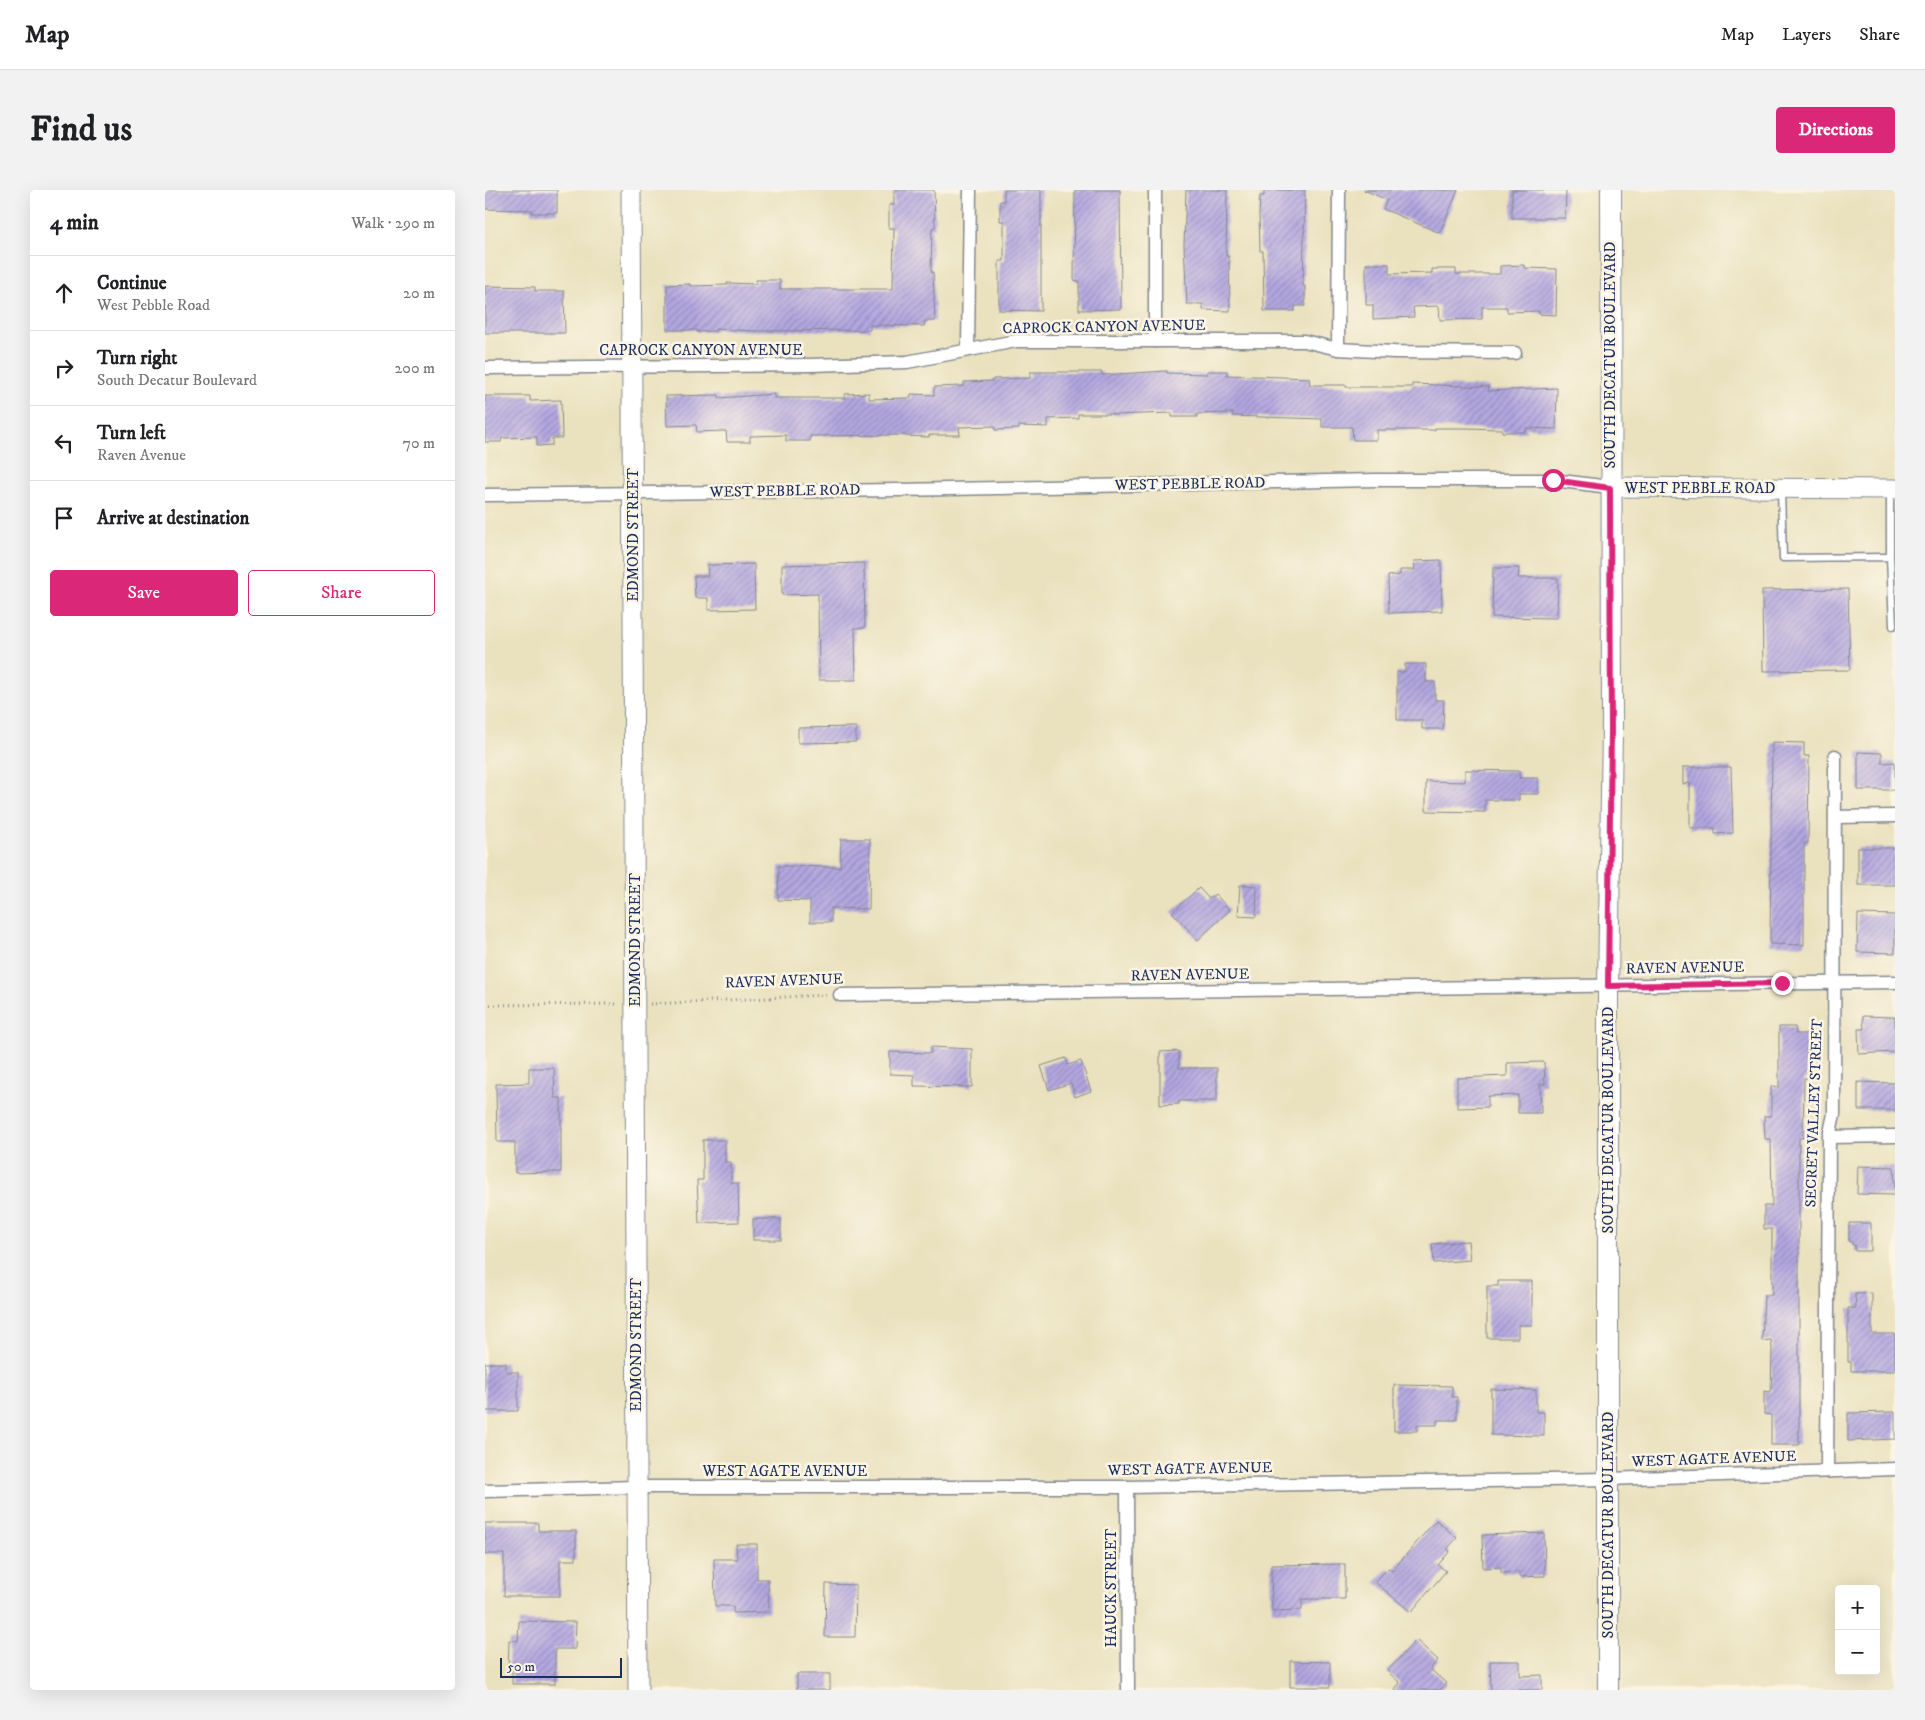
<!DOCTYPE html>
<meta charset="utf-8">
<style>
:root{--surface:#fff;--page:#f2f2f2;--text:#202124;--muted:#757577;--line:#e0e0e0;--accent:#db2777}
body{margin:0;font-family:"IM FELL DW Pica",serif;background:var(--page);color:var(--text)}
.controls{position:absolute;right:15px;bottom:15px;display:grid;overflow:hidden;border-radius:5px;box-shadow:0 5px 20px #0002}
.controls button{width:45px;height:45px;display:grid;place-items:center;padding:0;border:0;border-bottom:1px solid var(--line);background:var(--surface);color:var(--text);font:25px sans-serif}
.scale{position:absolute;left:15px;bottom:12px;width:122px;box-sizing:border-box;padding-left:5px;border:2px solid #1b2f5e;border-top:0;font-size:14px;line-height:18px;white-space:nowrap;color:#1b2f5e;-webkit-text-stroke:4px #fcf5e5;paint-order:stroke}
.stop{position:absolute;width:15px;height:15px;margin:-11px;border:4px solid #db2777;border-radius:50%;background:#fff}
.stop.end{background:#db2777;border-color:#fff;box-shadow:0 1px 5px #0008}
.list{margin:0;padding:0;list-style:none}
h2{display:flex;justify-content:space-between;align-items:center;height:65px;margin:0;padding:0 20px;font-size:21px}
h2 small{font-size:16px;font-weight:400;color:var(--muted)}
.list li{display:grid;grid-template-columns:32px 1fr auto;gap:15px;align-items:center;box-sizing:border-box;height:75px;padding:0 20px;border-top:1px solid var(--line)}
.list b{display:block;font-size:19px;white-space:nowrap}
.list p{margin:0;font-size:16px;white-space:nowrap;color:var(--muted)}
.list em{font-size:16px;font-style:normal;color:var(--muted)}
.actions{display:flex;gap:10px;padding:15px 20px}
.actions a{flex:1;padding:11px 0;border:1px solid var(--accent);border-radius:5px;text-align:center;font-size:18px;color:var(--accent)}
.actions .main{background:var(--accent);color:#fff}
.icon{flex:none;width:28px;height:28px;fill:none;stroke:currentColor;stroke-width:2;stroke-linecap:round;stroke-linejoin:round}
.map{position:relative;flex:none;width:1410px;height:1500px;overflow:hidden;border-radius:5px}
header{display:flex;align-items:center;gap:30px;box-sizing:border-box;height:70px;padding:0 25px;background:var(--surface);border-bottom:1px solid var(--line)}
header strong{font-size:24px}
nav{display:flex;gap:28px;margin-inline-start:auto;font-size:18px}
.intro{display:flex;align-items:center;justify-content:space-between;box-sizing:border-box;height:120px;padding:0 30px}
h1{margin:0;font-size:35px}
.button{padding:12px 22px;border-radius:5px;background:var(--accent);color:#fff;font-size:18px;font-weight:700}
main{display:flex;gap:30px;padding:0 30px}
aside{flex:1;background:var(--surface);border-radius:5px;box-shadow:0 5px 20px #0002}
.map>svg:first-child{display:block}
.building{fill:url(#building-hatch)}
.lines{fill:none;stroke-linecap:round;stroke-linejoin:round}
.lane-casing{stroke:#82888e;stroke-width:9}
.street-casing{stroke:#82888e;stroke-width:15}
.secondary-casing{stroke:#82888e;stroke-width:21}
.primary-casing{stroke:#82888e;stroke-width:22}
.path{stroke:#82888e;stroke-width:3;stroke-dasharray:1 4;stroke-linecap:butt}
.lane{stroke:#fff;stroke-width:6}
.street{stroke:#fff;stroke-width:12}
.secondary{stroke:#fff;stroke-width:19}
.primary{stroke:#fff;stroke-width:20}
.route{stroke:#db2777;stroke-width:6}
.labels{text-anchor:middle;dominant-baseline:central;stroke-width:5;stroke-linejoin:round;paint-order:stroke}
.street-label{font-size:15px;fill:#1b2f5e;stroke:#fcf5e5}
</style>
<header>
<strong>Map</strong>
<nav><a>Map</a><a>Layers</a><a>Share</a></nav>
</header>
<div class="intro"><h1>Find us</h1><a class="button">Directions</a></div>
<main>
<aside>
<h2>4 min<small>Walk · 290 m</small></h2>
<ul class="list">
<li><svg class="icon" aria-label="ahead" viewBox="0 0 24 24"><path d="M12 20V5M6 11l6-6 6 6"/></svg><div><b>Continue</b><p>West Pebble Road</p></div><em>20 m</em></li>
<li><svg class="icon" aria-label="right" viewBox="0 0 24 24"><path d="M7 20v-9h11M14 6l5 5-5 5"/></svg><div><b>Turn right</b><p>South Decatur Boulevard</p></div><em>200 m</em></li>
<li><svg class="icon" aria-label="left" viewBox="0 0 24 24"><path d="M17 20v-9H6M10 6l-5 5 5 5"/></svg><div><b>Turn left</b><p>Raven Avenue</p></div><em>70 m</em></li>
<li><svg class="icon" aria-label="arrive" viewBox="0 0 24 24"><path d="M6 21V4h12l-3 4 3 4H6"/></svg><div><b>Arrive at destination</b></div></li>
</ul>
<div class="actions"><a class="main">Save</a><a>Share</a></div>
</aside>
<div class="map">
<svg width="1410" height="1500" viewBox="0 0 1410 1500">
<defs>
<pattern id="building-hatch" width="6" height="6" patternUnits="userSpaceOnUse" patternTransform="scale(1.25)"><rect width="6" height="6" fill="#b3a7e0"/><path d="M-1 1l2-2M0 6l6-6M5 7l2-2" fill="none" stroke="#9188b9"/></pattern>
</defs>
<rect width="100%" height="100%" fill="#fcf5e5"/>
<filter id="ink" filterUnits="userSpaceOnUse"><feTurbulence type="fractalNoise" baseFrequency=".02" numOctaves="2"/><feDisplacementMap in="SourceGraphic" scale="10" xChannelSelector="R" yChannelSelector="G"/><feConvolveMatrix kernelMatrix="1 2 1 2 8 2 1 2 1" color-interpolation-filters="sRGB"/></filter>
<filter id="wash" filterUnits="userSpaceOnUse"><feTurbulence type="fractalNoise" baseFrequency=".0096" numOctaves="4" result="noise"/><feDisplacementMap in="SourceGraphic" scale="20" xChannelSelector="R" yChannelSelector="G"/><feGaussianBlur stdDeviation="1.12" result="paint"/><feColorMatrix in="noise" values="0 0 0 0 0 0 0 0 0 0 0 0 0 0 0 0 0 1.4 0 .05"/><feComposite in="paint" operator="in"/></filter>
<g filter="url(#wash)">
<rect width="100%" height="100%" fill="#eae1be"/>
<g id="blocks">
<g class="building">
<polygon points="0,0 72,0 72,23 47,23 47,20 0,19"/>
<polygon points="409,0 449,0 450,38 447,38 446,82 448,82 450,131 440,131 439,136 385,135 385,140 271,141 230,139 230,141 212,142 212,140 182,140 182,95 205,94 205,96 242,95 242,93 271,94 271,90 295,90 295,99 408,99 409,38 404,38 404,15 409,15"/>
<polygon points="519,0 556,0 556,121 514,120 514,71 519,71 519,31 515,31 515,11 519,11"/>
<polygon points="590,0 635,0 636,119 594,120 594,91 589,90"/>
<polygon points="701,0 742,0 741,66 744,66 745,121 718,120 718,114 702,114 699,55"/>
<polygon points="779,0 820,0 818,96 820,96 820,116 810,116 810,121 779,121 778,61 775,61 774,25 775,6 779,6"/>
<polygon points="879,0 973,0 955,43 898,19 902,10"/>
<polygon points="1027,0 1081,0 1080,28 1027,28"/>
<polygon points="881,74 904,74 904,84 947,83 947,79 971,79 971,84 1015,84 1015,76 1039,75 1039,78 1072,79 1071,125 1054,124 1054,121 1022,122 1022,117 997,117 997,129 955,130 954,116 928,117 929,127 888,129 888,115 881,115"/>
<polygon points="0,96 50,97 50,101 79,101 80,143 0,143"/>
<polygon points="682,181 682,183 722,184 722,181 742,181 742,185 824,188 825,195 861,195 861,197 927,197 927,194 1004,197 1003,201 1072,198 1071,239 1041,238 1041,242 1017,242 1017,239 980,238 950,238 950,240 892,240 892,250 868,250 867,237 837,237 837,229 747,226 748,223 712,224 712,227 687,227 687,223 628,225 628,224 593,224 593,228 563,229 563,237 534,236 534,239 510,240 510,236 474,237 475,245 444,245 444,247 420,246 420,245 325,246 325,251 301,251 301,245 265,246 265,252 242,252 241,241 212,242 211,235 182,236 181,206 234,205 234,208 289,204 289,208 360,208 360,204 384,203 384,209 426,208 426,204 449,205 449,197 479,196 479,192 508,191 508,189 545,188 545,182 617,182 617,185"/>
<polygon points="0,206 45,206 45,211 76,210 77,248 67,248 67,255 52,256 52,247 17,248 16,252 0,252"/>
<polygon points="956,370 957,421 904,423 903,386 915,385 915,380 930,380 929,371"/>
<polygon points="379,373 380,438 370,438 371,490 334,490 333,404 297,405 297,375"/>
<polygon points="269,374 270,419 223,420 223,408 210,408 209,386 223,386 222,375"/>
<polygon points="1008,378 1034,378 1033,388 1073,388 1072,428 1007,427"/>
<polygon points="1363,399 1365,480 1278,481 1277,400"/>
<polygon points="920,474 941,474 941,492 950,492 950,510 959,510 958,539 937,539 937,530 912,530 912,482 920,482"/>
<polygon points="371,537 371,552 313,553 313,538"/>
<polygon points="1287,552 1319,553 1319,566 1324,566 1323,653 1319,653 1319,755 1285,754"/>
<polygon points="1373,562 1397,563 1397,573 1410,572 1410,600 1373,600"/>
<polygon points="1198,577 1246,577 1248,643 1230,644 1230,638 1205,638 1205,593 1198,594"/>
<polygon points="980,580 1034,581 1034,588 1053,588 1053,604 1034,604 1034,610 1000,610 1000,622 941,621 941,591 980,592"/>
<polygon points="356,649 385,649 384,719 346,718 346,732 325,732 325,711 293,710 294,676 355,677"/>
<rect x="1373" y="658" width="37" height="37"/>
<polygon points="755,695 772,696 771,727 753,726"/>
<polygon points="714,698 724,709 730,704 745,720 713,750 687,722"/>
<polygon points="1373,724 1410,725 1410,763 1372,762"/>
<polygon points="1378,826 1410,827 1410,862 1374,864 1373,839 1379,839"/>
<polygon points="1294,837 1310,837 1311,844 1322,844 1323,888 1319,888 1318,948 1314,948 1314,1255 1286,1255 1286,1225 1279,1224 1279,1201 1286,1202 1287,1158 1286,1150 1277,1151 1279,1105 1287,1105 1287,1039 1279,1039 1279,1016 1287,1016 1286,949 1280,949 1279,926 1286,926 1286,896 1294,897"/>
<polygon points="446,857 487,859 487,897 429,896 429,885 405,884 405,862 446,863"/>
<polygon points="694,861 694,878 732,878 732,911 694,911 694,914 675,915 675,862"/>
<polygon points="581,868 583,875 596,871 606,901 590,907 586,893 564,900 556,876"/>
<polygon points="1059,872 1060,894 1055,894 1056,923 1033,923 1033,905 1003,906 1003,917 972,918 972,888 1022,886 1022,873"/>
<polygon points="44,878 69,878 70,908 76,908 76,982 30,983 30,952 12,952 11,894 44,893"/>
<polygon points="1373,892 1410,893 1410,920 1373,920"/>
<polygon points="218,950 240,950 240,972 246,972 246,993 253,993 254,1032 214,1033 212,990 218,990"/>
<polygon points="1373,976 1409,977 1410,1005 1372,1004"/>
<rect x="268" y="1029" width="28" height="21"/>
<polygon points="1364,1033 1386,1033 1386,1061 1370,1061 1370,1055 1367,1055 1367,1052 1364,1052"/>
<polygon points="983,1051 985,1070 949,1073 947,1054"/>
<polygon points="1013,1091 1047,1091 1047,1135 1033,1135 1033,1148 1002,1148 1002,1096 1013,1096"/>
<polygon points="1387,1103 1387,1144 1410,1144 1410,1181 1366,1181 1366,1172 1363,1172 1363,1118 1371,1118 1370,1104"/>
<polygon points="0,1173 21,1173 21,1182 33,1182 33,1221 0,1221"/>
<polygon points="909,1195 967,1196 967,1207 972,1207 972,1230 952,1230 952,1235 932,1235 932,1241 909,1241"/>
<polygon points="1006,1199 1051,1200 1051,1222 1059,1222 1059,1246 1006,1245"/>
<polygon points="1410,1222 1410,1249 1363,1251 1363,1223"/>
<polygon points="951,1330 972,1348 962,1359 965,1361 953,1375 961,1381 926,1422 890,1392 903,1378 907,1381"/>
<polygon points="0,1333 53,1333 53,1341 91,1341 91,1370 75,1370 75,1406 19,1406 19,1364 0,1364"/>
<polygon points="1059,1343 1060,1386 1034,1387 1034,1382 1016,1383 1016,1377 998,1378 997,1345"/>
<polygon points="251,1354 272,1354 272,1389 283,1389 284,1422 248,1423 248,1416 230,1416 229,1369 252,1369"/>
<polygon points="860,1374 860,1409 817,1409 817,1420 787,1421 786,1375"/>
<polygon points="341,1394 371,1395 370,1447 340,1447"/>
<polygon points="34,1431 91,1432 90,1459 70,1459 70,1494 27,1494 27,1482 23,1482 24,1450 33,1451"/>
<polygon points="931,1450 953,1470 945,1479 961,1493 955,1500 909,1500 915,1493 902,1481"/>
<polygon points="805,1471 845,1472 845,1497 805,1497"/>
<polygon points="1005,1471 1035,1471 1035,1486 1057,1485 1057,1500 1006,1500"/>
<rect x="312" y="1484" width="33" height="16"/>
</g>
</g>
</g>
<g filter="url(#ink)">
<use href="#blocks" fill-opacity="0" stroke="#82888e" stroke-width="1"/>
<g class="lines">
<defs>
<g id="lane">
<polyline points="1296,300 1298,368 1405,367 1408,436"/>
<polyline points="1405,301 1405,367"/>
</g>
<g id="street">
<polyline points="670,0 670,151"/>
<polyline points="483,159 485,0"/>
<polyline points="853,159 854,0"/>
<polyline points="0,178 326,175 422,172 531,151 819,151 853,159 909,162 1030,163"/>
<polyline points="0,305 414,300 891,290 1068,290 1125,297"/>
<polyline points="1350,627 1410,626"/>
<polyline points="355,805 1410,792"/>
<polyline points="1344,947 1410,946"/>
<polyline points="1342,1281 1344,947 1349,924 1350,566"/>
<polyline points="642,1297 643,1500"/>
<polyline points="0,1301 152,1297 642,1297 1123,1289 1410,1279"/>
</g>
<g id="secondary">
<polyline points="146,0 153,1500"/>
<polyline points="1125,297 1410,299"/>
</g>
<polyline id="primary" points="1123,1500 1123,796 1127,541 1126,0"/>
</defs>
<use href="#lane" class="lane-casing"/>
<use href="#street" class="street-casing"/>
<use href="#secondary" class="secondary-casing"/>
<use href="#primary" class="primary-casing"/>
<g class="path">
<polyline points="165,814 341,805"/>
<polyline points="0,815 134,814"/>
</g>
<use href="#lane" class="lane"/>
<use href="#street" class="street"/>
<use href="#secondary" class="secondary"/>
<use href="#primary" class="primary"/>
</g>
</g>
<g class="lines" filter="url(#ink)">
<polyline class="route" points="1068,290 1125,298 1126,541 1123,796 1297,793"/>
</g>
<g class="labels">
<g class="street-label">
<text transform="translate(619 137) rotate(-1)">CAPROCK CANYON AVENUE</text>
<text x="216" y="160">CAPROCK CANYON AVENUE</text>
<text transform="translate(1125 165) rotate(-90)">SOUTH DECATUR BOULEVARD</text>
<text transform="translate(705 294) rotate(-1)">WEST PEBBLE ROAD</text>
<text x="1215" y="298">WEST PEBBLE ROAD</text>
<text transform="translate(300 301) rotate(-1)">WEST PEBBLE ROAD</text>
<text transform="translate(148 345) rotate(-90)">EDMOND STREET</text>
<text transform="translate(150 750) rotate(-90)">EDMOND STREET</text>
<text transform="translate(1200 778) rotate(-1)">RAVEN AVENUE</text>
<text transform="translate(705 785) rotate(-1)">RAVEN AVENUE</text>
<text transform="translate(299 791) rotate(-2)">RAVEN AVENUE</text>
<text transform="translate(1329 923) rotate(-88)">SECRET VALLEY STREET</text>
<text transform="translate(1123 930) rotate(-90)">SOUTH DECATUR BOULEVARD</text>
<text transform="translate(151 1155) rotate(-90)">EDMOND STREET</text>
<text transform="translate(1229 1269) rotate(-2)">WEST AGATE AVENUE</text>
<text transform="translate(705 1279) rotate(-1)">WEST AGATE AVENUE</text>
<text x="300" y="1281">WEST AGATE AVENUE</text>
<text transform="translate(1123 1335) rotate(-90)">SOUTH DECATUR BOULEVARD</text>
<text transform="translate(626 1398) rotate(-90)">HAUCK STREET</text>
</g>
</g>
</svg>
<div class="controls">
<button>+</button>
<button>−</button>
</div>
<div class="scale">50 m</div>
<div class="stop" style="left:1068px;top:290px"></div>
<div class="stop end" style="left:1297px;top:793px"></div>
</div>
</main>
